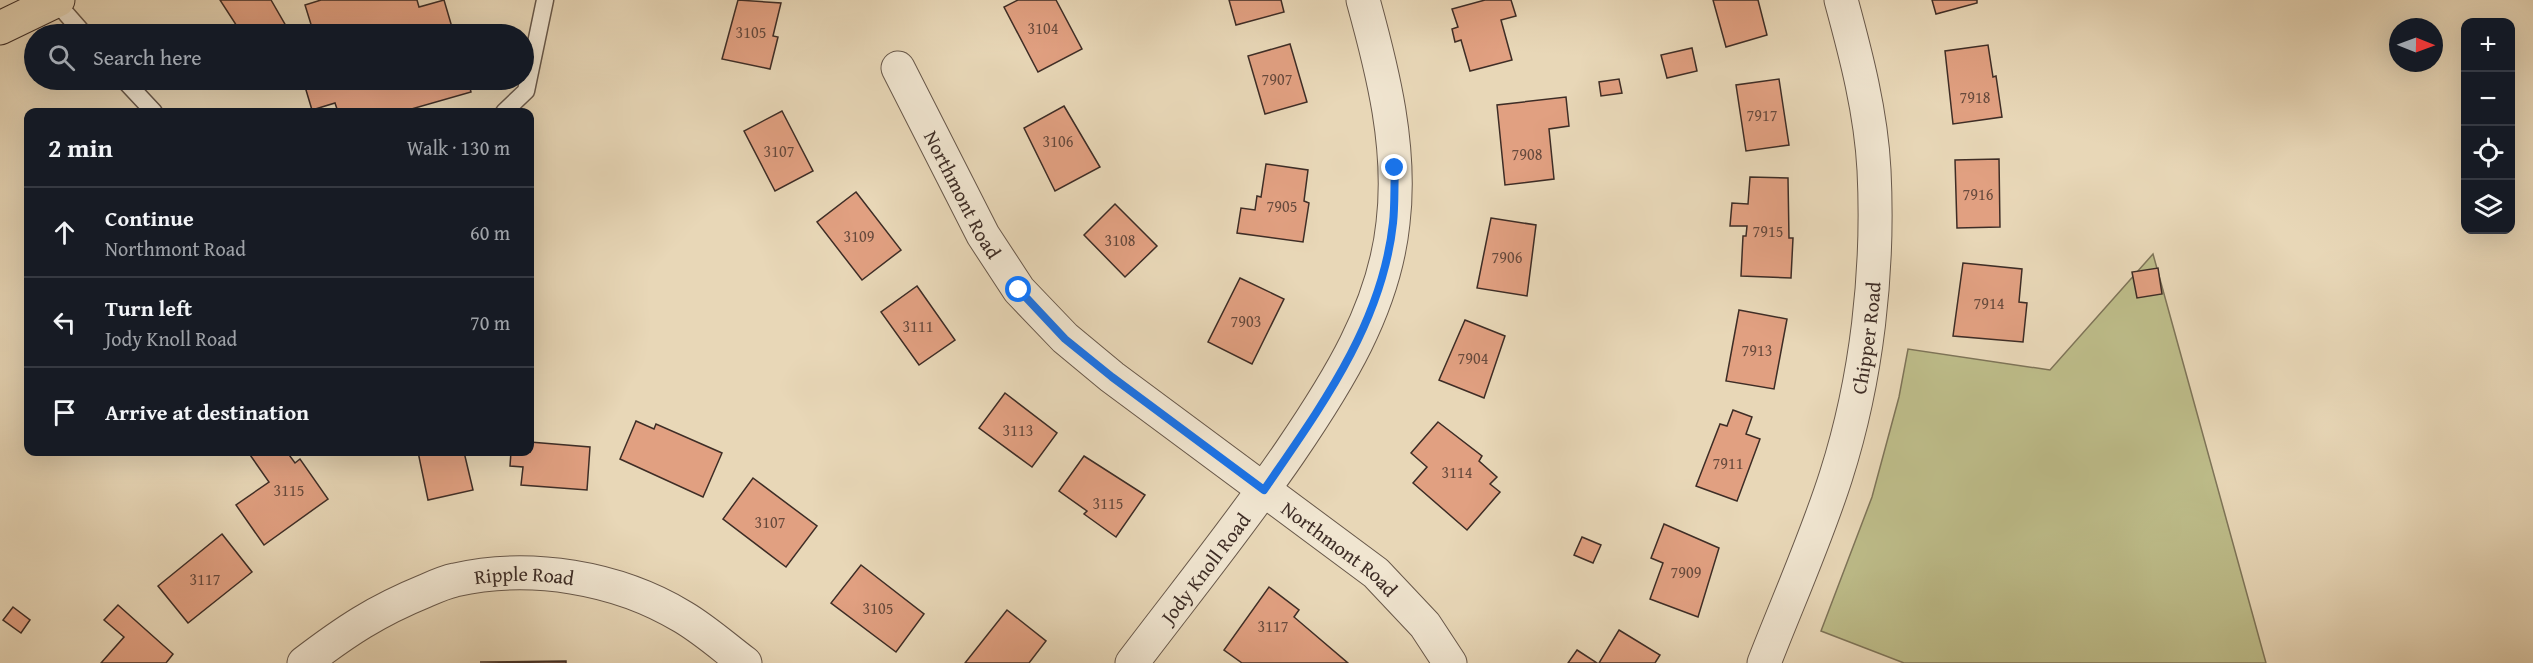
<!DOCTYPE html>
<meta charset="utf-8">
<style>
:root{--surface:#171b24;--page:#20242c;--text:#f1f3f6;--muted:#9ea1a6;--line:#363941}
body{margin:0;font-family:"Gentium Book Plus",serif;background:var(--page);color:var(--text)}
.controls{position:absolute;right:18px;top:18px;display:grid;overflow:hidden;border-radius:12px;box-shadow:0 6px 24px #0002}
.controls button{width:54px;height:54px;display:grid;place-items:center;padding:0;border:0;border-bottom:2px solid var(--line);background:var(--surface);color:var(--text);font:30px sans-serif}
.compass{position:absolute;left:2389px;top:18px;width:54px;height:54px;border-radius:50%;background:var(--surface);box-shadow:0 6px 24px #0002;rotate:91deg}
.stop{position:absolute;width:18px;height:18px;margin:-14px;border:4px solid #1a73e8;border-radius:50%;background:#fff}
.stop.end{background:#1a73e8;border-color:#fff;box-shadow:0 2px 6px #0008}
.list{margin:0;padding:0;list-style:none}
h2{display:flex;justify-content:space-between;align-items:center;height:78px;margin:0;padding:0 24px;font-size:26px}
h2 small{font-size:20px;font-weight:400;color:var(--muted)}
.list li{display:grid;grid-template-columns:39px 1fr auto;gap:18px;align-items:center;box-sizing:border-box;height:90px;padding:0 24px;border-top:2px solid var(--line)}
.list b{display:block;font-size:22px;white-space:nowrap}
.list p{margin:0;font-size:20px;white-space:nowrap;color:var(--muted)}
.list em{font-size:20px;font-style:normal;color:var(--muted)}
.icon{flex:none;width:33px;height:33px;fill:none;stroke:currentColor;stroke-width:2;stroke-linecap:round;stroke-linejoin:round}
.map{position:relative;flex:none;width:2533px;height:663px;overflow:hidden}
.search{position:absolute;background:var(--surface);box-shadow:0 6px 24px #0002;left:24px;top:24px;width:510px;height:66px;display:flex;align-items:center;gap:15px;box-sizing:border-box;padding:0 21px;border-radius:33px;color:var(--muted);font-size:22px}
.panel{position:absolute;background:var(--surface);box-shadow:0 6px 24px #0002;left:24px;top:108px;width:510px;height:348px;border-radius:12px}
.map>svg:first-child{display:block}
.green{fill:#bdbc89;stroke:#7e7458;stroke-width:1.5}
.building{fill:#e1a081;stroke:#3e2d26;stroke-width:1.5}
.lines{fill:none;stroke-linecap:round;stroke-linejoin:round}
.lane-casing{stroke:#68584a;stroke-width:19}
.street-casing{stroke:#68584a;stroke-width:35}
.primary-casing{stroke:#3e2d26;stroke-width:35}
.lane{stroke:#f0e5d0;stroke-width:16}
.street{stroke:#f0e5d0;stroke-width:33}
.primary{stroke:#e8d7b7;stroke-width:33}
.route{stroke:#1a73e8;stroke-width:8}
.labels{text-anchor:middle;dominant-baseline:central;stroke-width:4.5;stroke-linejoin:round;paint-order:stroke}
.number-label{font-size:16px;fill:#674a3d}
.street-label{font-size:20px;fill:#3e2d26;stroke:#f0e5d0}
</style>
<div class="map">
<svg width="2533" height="663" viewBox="0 0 2533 663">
<rect width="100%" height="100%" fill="#e8d7b7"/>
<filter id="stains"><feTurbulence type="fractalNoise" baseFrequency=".00333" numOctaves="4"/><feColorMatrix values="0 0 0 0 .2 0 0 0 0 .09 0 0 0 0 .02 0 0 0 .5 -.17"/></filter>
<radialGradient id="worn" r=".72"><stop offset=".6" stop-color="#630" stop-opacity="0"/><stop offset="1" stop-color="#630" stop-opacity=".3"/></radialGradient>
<polygon class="green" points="2153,254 2266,663 1904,663 1821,631 1872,497 1899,397 1908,349 2050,370"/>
<g class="building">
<polygon points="220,0 271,0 286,26 271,34 242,34"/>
<polygon points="321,0 417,0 419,7 444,0 454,34 314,34 305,5"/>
<polygon points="738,0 781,3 773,36 778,37 770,69 722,59"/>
<polygon points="1018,0 1056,0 1082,49 1038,72 1004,7"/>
<polygon points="1229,0 1281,0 1284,12 1236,25"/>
<polygon points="1485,0 1511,0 1516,16 1501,20 1512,60 1470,71 1461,40 1455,42 1452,29 1458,27 1452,9"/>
<polygon points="1713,0 1758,0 1767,35 1726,47"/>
<polygon points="1932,0 1977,0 1977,3 1936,14"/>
<polygon points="1290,44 1307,102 1265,114 1248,56"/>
<polygon points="1988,45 1993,77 1996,76 2002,117 1953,124 1945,51"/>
<polygon points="1692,48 1697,71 1667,78 1661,55"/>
<polygon points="1619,79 1622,93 1601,96 1599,82"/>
<polygon points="1779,79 1789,145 1746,151 1736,85"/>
<polygon points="303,80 468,80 471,92 401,112 338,112 335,103 312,110"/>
<polygon points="1566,97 1569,126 1549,129 1554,179 1505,185 1497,105"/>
<polygon points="1064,106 1100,167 1055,191 1024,128"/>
<polygon points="782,111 813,171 775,191 744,131"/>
<polygon points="1999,159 2000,227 1957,228 1955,160"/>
<polygon points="1266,164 1308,170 1304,201 1309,203 1303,242 1237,233 1241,208 1255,210 1257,196 1261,197"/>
<polygon points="1750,177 1788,178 1789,238 1793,238 1791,278 1741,276 1743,236 1746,236 1747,226 1730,226 1732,203 1748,204"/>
<polygon points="856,192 901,250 862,280 817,222"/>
<polygon points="1115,204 1157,246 1125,277 1084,235"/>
<polygon points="1491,218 1536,225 1527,296 1477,288"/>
<polygon points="1963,263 2022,269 2019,302 2027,303 2023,342 1953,336"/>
<polygon points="2158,268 2162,294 2137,298 2132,272"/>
<polygon points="1240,278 1284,299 1252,364 1208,342"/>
<polygon points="917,286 955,340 919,365 881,312"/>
<polygon points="1739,310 1787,319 1774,389 1726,381"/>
<polygon points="1465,320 1505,336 1484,398 1439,380"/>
<polygon points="1005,393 1057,433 1032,467 979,428"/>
<polygon points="1733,410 1752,417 1746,434 1760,439 1737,501 1696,486 1720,424 1727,426"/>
<polygon points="636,421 654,429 656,424 722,453 703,497 620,459"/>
<polygon points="1438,422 1482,456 1479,461 1497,477 1490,484 1500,492 1467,530 1413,483 1427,467 1411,453"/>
<polygon points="530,442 590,447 587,490 521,485 523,467 510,466 511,452 530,452"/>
<polygon points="248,452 287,452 295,463 300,459 328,499 264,545 236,505 269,482"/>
<polygon points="418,452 464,452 473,490 428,500"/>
<polygon points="1084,456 1145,495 1116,537 1084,514 1087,511 1059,491"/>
<polygon points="753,478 817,526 786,567 723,519"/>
<polygon points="1664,524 1719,548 1698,617 1650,599 1663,563 1651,558"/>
<polygon points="222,534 252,572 188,623 158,586"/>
<polygon points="1582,537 1601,545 1593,563 1574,555"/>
<polygon points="861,565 924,614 896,652 831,603"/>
<polygon points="1269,587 1299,610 1294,617 1348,663 1242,663 1224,650"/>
<polygon points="118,605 173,654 166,663 101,663 124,637 104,620"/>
<polygon points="13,607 30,620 21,633 3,620"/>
<polygon points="1007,610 1046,641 1029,663 965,663"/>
<polygon points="1619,630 1660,655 1655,663 1599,663"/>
<polygon points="1577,650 1597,663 1568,663"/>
<polygon points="566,661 566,663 480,662"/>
</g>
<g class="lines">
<defs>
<g id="lane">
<polyline points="55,1 84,34"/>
<polyline points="124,80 154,112"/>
<polyline points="504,112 526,91 545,0"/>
</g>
<g id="street">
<path id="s1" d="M898 68 983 235 1019 290 1065 338 1112 377 1376 573 1425 625 1450 663"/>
<path id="s2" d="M304 663C346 631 376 611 425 591 434 587 445 582 455 580 530 563 617 577 683 617 705 630 725 648 745 663"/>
<path id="s3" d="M1132 663C1185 593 1240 525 1290 452 1337 383 1384 309 1393 223 1402 148 1383 72 1363 0"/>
<path id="s4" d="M1764 663C1788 601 1816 539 1836 476 1867 379 1879 271 1874 170 1871 112 1856 55 1841 0"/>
</g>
<polyline id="primary" points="0,28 58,0"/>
</defs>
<use href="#lane" class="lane-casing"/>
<use href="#street" class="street-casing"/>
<use href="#primary" class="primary-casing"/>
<use href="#lane" class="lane"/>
<use href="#street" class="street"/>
<use href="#primary" class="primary"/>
</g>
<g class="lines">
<path class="route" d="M1019 290 1065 339 1112 377 1264 490C1320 408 1382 325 1393 223 1395 205 1394 186 1395 168"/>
</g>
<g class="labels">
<g class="number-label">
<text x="1043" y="28">3104</text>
<text x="751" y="32">3105</text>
<text x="1277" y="79">7907</text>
<text x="1975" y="97">7918</text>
<text x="1762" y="115">7917</text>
<text x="1058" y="141">3106</text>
<text x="779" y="151">3107</text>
<text x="1527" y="154">7908</text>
<text x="1978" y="194">7916</text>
<text x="1282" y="206">7905</text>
<text x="1768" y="231">7915</text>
<text x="859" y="236">3109</text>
<text x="1120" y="240">3108</text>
<text x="1507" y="257">7906</text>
<text x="1989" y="303">7914</text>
<text x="1246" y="321">7903</text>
<text x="918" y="326">3111</text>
<text x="1757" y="350">7913</text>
<text x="1473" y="358">7904</text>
<text x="1018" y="430">3113</text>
<text x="1728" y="463">7911</text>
<text x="1457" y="472">3114</text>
<text x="289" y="490">3115</text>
<text x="1108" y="503">3115</text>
<text x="770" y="522">3107</text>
<text x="1686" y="572">7909</text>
<text x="205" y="579">3117</text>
<text x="878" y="608">3105</text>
<text x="1273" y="626">3117</text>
</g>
<g class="street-label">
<text stroke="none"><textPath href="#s1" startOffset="142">Northmont Road</textPath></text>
<text stroke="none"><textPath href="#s4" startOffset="342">Chipper Road</textPath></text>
<text stroke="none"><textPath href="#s1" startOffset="666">Northmont Road</textPath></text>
<text stroke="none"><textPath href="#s3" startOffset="120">Jody Knoll Road</textPath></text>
<text stroke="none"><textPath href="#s2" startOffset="243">Ripple Road</textPath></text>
</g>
</g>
<rect width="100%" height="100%" filter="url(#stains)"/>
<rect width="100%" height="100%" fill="url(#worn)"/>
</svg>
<div class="controls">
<button>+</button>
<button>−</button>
<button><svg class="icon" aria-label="locate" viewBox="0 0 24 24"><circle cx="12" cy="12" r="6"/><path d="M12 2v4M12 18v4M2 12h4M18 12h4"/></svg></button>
<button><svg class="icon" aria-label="layers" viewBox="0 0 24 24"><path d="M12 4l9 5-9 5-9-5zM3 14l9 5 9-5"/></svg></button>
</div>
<svg class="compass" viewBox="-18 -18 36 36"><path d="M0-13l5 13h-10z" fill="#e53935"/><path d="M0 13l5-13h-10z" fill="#9ea1a6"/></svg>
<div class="stop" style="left:1019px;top:290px"></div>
<div class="stop end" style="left:1395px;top:168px"></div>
<div class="search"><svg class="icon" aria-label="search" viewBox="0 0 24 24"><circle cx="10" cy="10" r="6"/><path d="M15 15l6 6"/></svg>Search here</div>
<section class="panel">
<h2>2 min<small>Walk · 130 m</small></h2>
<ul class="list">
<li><svg class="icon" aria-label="ahead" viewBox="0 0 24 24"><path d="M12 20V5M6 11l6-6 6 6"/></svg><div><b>Continue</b><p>Northmont Road</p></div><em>60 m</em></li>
<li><svg class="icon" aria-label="left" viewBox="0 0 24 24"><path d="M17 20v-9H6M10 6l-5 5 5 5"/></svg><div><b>Turn left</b><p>Jody Knoll Road</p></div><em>70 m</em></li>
<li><svg class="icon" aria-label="arrive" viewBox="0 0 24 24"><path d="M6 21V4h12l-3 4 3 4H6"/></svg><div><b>Arrive at destination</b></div></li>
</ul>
</section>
</div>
